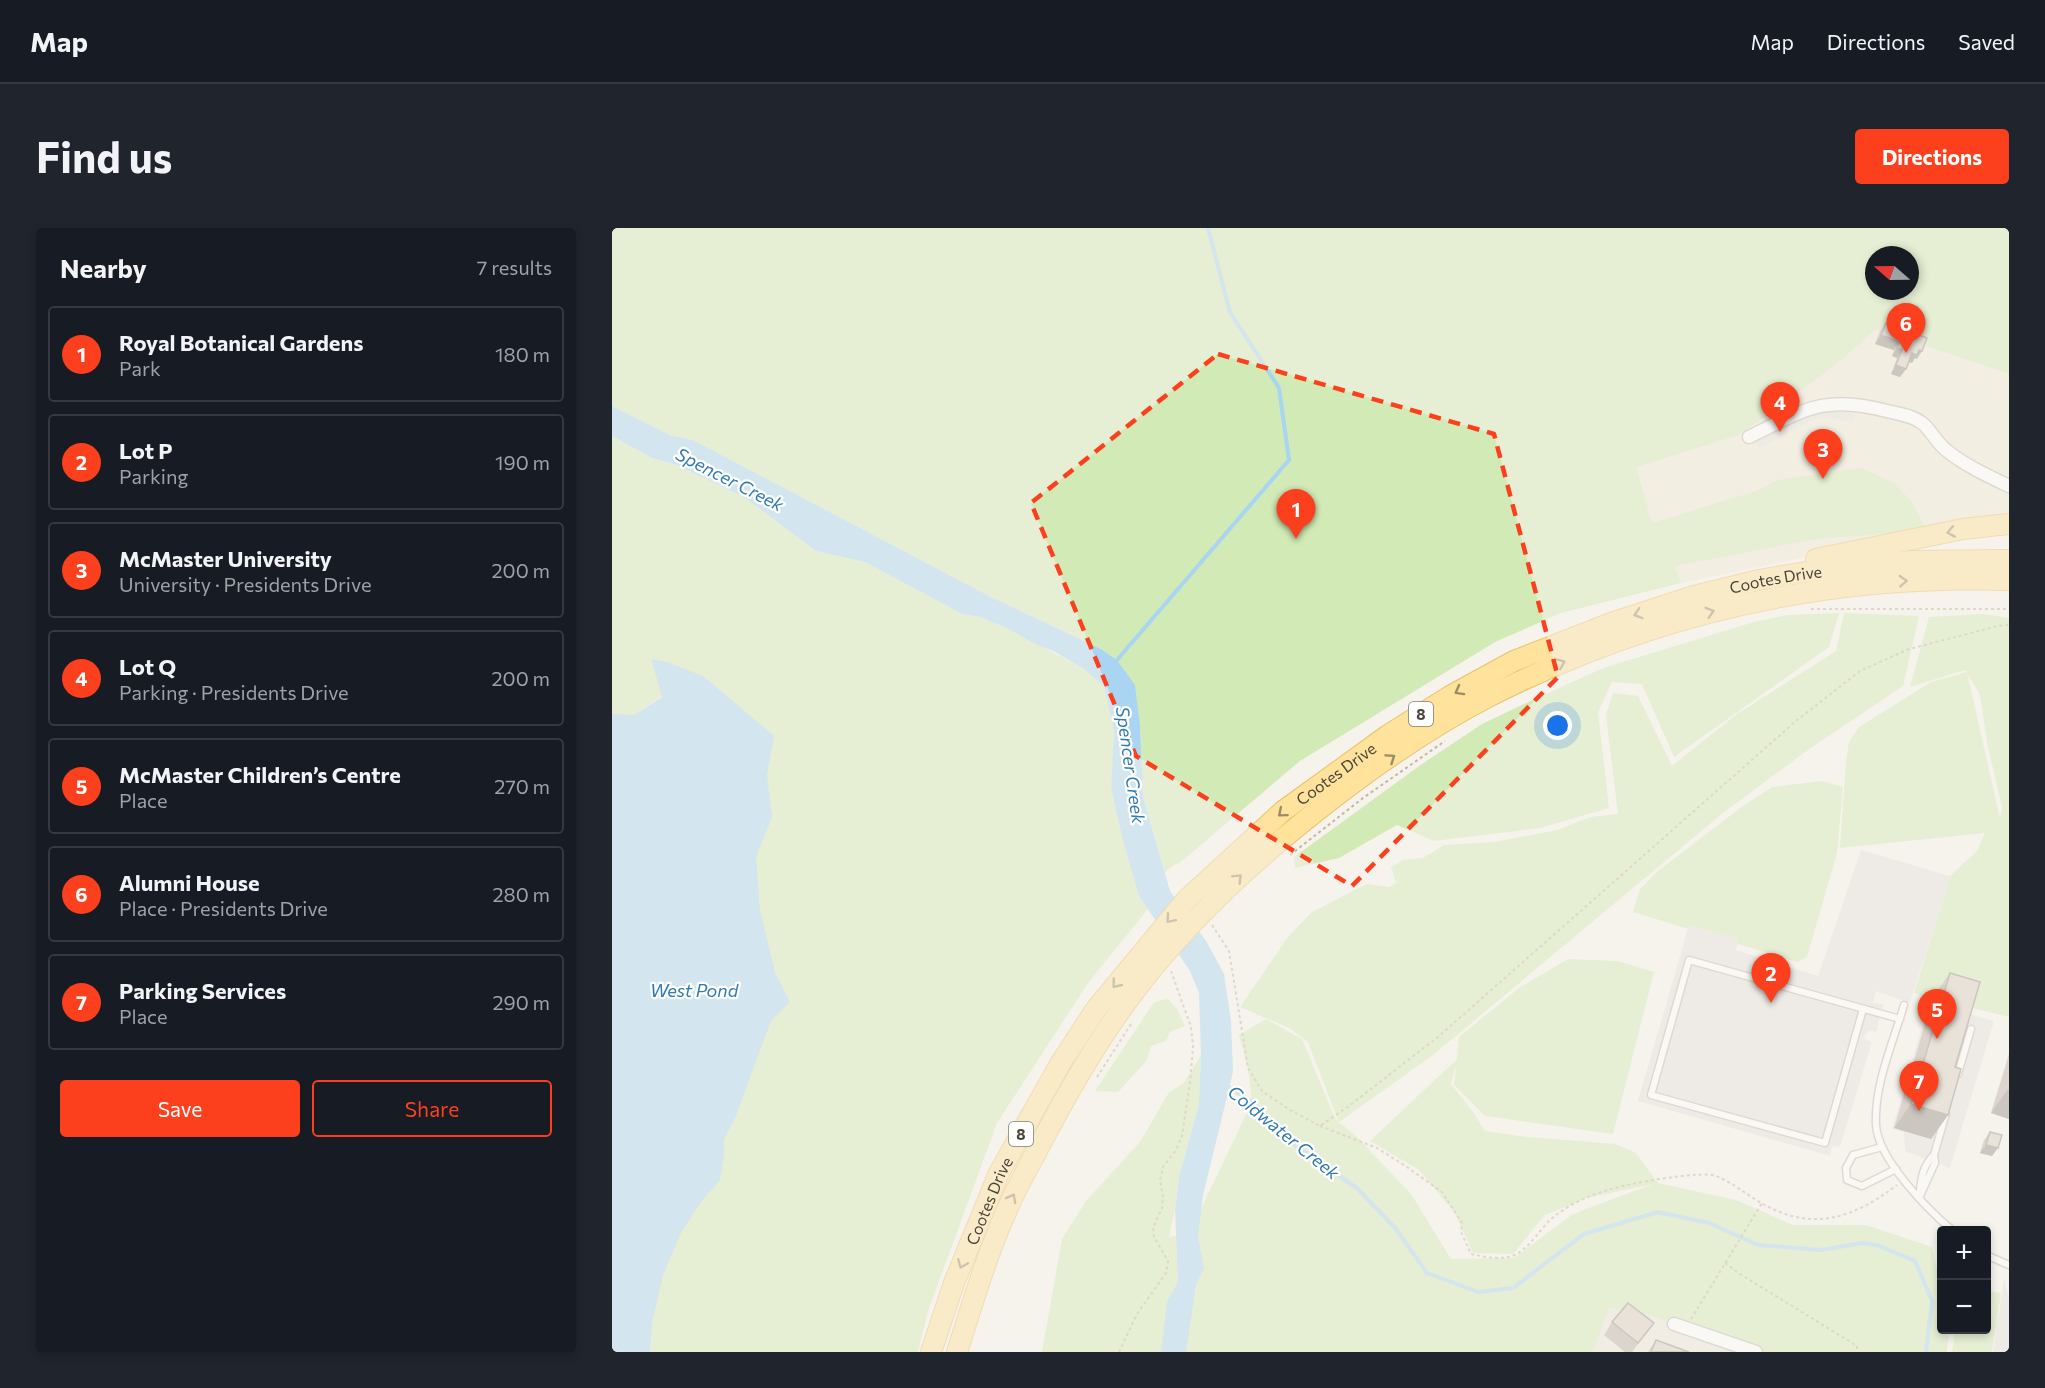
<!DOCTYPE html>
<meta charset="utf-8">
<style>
:root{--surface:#171b24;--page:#20242c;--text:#f1f3f6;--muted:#9ea1a6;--line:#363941;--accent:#fc3f1d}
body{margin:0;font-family:Commissioner,sans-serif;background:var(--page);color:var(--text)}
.controls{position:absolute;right:18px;bottom:18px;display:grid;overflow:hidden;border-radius:6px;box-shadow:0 3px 9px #0003}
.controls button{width:54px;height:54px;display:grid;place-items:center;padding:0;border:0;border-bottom:2px solid var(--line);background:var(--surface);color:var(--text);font:30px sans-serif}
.compass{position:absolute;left:1253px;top:18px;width:54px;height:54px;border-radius:50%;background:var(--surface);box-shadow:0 3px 9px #0003;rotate:290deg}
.you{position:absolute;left:946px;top:498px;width:21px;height:21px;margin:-15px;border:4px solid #fff;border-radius:50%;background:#1a73e8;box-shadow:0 0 0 9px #1a73e833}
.badge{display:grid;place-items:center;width:39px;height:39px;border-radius:50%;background:var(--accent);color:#fff;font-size:20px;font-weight:700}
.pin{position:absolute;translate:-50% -50px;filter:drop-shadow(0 2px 3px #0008)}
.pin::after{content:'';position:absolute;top:32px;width:21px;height:18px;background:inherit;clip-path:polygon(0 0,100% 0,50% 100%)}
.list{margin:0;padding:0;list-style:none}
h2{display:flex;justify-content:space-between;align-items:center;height:78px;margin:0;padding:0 24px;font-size:26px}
h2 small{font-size:20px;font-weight:400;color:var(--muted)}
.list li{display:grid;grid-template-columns:39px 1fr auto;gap:18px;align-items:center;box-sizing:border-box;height:96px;margin:0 12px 12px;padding:0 12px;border:2px solid var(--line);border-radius:6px}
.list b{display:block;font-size:22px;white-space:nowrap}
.list p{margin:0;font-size:20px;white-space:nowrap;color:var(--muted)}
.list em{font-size:20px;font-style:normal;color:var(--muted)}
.actions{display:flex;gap:12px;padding:18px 24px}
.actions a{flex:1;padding:14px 0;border:2px solid var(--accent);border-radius:6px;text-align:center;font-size:21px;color:var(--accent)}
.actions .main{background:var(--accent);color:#fff}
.map{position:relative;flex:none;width:1397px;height:1124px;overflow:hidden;border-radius:6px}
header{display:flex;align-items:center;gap:36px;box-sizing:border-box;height:84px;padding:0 30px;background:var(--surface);border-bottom:2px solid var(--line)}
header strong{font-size:28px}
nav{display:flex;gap:33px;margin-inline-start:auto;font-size:21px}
.intro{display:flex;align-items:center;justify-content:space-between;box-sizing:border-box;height:144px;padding:0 36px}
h1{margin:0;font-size:42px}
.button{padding:15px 27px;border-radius:6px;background:var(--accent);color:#fff;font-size:21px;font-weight:700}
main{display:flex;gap:36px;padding:0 36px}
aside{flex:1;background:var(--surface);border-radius:6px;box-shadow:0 3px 9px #0003}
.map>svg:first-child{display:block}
.residential{fill:#eae5da}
.education{fill:#efe8d6}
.green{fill:#d2eab5;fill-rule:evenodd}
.parking{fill:#e5e3e0}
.water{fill:#a9d4f2}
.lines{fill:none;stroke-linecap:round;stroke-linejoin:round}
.stream{stroke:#a9d4f2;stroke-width:4}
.lane-casing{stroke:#c2bbae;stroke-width:9}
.street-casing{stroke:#c2bbae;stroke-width:15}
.primary-casing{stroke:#e6c16a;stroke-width:22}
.path{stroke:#c4b79f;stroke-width:2;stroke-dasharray:3 3;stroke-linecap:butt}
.lane{stroke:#fff;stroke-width:6}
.street{stroke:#fff;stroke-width:12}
.primary{stroke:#ffe39c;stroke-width:20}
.wall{fill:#bab2a6}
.shaded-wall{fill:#979187}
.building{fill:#d8cfc1;stroke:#979187;stroke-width:1.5}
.oneway{stroke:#9c8c66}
.marked{fill:none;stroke:#fc3f1d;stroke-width:4.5;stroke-dasharray:12 8;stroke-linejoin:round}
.labels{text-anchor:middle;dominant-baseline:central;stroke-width:4.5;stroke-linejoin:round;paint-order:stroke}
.shield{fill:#fff;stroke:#817c74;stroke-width:1.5}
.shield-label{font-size:15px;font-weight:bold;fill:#4b4439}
.street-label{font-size:16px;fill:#4b4439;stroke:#fff}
.water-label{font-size:18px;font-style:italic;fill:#2e7ab2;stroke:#fff}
</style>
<header>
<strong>Map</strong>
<nav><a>Map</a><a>Directions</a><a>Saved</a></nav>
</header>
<div class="intro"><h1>Find us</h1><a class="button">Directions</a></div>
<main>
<aside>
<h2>Nearby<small>7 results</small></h2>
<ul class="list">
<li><span class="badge">1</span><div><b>Royal Botanical Gardens</b><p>Park</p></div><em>180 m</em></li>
<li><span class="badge">2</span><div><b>Lot P</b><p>Parking</p></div><em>190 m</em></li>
<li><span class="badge">3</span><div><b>McMaster University</b><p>University · Presidents Drive</p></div><em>200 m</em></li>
<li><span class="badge">4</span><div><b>Lot Q</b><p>Parking · Presidents Drive</p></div><em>200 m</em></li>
<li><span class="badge">5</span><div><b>McMaster Children’s Centre</b><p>Place</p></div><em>270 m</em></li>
<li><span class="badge">6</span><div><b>Alumni House</b><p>Place · Presidents Drive</p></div><em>280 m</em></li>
<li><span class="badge">7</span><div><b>Parking Services</b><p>Place</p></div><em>290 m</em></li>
</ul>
<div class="actions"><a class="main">Save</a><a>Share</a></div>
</aside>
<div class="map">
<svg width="1397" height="1124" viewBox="0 0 1397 1124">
<rect width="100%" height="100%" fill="#f6f3ec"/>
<polygon class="residential" points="997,1080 1043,1089 1135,1124 981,1124"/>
<polygon class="education" points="1253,96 1397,146 1397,292 1291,309 1069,355 1059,326 1039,297 1012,210"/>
<g class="green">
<path d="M0 0H1397V146L1264 101 1226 135 1127 207 1024 239 1040 295 1144 263 1166 252 1249 240 1282 255 1299 273 1312 297 1300 304 1204 311 1063 338 1069 355 949 385 883 414 688 533 565 637 564 635 553 644 531 568 528 497 523 458 505 432 489 421 379 369 81 212 60 208 0 178ZM1262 27H1298V63H1262Z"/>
<polygon points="0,208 40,230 65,237 132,269 204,323 253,334 350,386 368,389 397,401 472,441 492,458 502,504 499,560 510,609 527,668 536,681 476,755 385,895 316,1083 306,1124 16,1124 23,1040 112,924 112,912 123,890 55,434 39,431 50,468 22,487 0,487"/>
<polygon points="1227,385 1217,419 1062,529 1030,456 1000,454 986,484 997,580 928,600 822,613 785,597 727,630 683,640 682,629 810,536 870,496 933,466 994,439 1142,394 1175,387"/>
<polygon points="1232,385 1307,388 1291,458 1196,522 1111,585 821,827 727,894 746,910 799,966 839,1031 902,1030 961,986 1041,956 975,970 933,987 901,1026 861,1025 843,985 807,942 758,913 845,831 847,809 907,760 956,731 1006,733 1042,744 1001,906 873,888 842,857 844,837 839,856 861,884 873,903 907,908 1003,916 1024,925 1046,955 1124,972 1181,997 1254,997 1320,1019 1329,1059 1330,1102 1337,1102 1335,1124 1135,1124 1043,1089 997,1080 981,1124 430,1124 450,1011 474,973 528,914 557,864 572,855 589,827 587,876 567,949 563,981 557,1009 577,1006 640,874 636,840 627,807 654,791 690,811 723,890 726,892 696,814 677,800 628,779 676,709 700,684 755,656 777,659 784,655 779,639 791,632 811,630 832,617 882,614 946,602 978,589 1006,586 994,487 1001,465 1026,468 1060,538 1125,486 1224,423"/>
<path d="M1372 386 1397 390V789L1302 765 1338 648 1365 623 1373 605 1228 620 1234 533 1237 514 1247 499 1319 454 1355 444 1353 442 1298 459 1317 389ZM1355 445 1368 467 1376 519 1390 579 1388 590Z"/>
<polygon points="1211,553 1231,559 1225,625 1195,729 1185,734 1021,684 1028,661 1046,643 1131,578 1160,559"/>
<polygon points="556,771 565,781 573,798 558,804 554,813 539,818 534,833 506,864 483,863 542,774"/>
<polygon points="1375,1063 1389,1065 1380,1124 1340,1124 1343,1102 1374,1102"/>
</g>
<g class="parking">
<polygon points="1218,180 1243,184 1241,195 1215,189 1203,191 1146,221 1143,213 1193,185"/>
<polygon points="1249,622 1338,648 1298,775 1264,763 1261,775 1272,776 1264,804 1257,802 1251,810 1260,814 1228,919 1220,918 1218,928 1026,873 1077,697 1127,711 1124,722 1206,748"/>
<polygon points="1317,775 1382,793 1338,940 1293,923 1292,904 1280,901"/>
<polygon points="1392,1051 1397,1071 1397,1124 1381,1124"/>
</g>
<g class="water">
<polygon points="0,178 60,208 81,212 379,369 489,421 505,432 523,457 528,497 531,568 558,663 594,713 612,746 619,793 621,844 591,967 586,1008 592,1040 584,1057 574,1124 549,1124 555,1074 566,1054 563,981 567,949 587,876 589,827 587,765 578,743 527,668 510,609 499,560 502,504 492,458 472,441 441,423 423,416 397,401 368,389 350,386 253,334 204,323 132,269 65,237 40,230 0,208"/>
<polygon points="39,431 55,434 91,448 162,508 155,546 160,589 144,629 148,682 163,744 178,774 159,793 123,890 112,912 112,929 108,952 88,975 69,1005 51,1047 40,1095 38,1124 0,1124 0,486 22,487 50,469"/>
</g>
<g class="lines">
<g class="stream">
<polyline points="505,432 677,232 667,160 618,84 596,0"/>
<polyline points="615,858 640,874 682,916 746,961 784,1001 815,1045 866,1064"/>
<polyline points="866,1064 901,1060 972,1006 1046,984 1097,995 1146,1017 1209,1022 1250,1015 1265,1017 1303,1033 1320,1073 1314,1124"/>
</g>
<defs>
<g id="lane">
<path d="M1292 777C1281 815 1262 857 1264 897 1266 931 1315 981 1340 1002"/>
<path d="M1251 781 1213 915 1039 867 1077 732C1147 752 1218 771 1288 791"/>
<polyline points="1346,846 1359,801"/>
<polyline points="1270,919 1241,927 1234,940 1235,952 1250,958 1284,941"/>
<polyline points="1322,927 1334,885"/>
<path d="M1322 927 1323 935 1307 970C1309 954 1309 939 1322 927Z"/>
<polyline points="1374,1027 1397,1037"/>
</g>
<g id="street">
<path d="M1137 209C1192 182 1212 166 1275 183 1287 186 1300 187 1310 195 1319 202 1324 214 1334 222 1352 237 1376 248 1397 258"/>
<polyline points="1062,1096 1144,1124"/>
</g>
<g id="primary">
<polyline points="1204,331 1351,301 1397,296"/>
<path id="s1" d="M319 1124 342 1055 387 945 448 836 484 781 575 671 671 583 776 507 838 468 902 433 999 395 1082 368 1147 352 1194 344 1300 333 1397 332"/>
<path d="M345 1124C360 1077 374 1029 394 984 403 962 415 942 426 921 454 867 485 812 522 764 570 700 629 644 691 594 749 547 812 502 878 468 1040 386 1215 346 1397 352"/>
</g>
</defs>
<use href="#lane" class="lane-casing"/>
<use href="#street" class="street-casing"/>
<use href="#primary" class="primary-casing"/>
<g class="path">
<polyline points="1199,381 1397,381"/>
<polyline points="678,627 751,570 833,513"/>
<polyline points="600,697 617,723 636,840 650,863 678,882 708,898 737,878 826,809 1184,493 1248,443 1297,421 1386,398 1397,397"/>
<polyline points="485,849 519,796"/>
<path d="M708 898 765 920 795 939 830 964 850 995 849 1004 859 1026C873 1029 887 1032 900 1028 916 1023 927 1002 939 991 956 977 975 968 996 962 1013 956 1090 942 1104 948 1120 954 1135 967 1151 976 1201 1004 1242 990 1285 957"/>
<polyline points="1113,1035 1128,1046 1245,1118 1245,1124"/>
<polyline points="1079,1091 1150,975"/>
<polyline points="507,1124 525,1086 554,1045 556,1033 542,1009 541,1000 550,980 551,969 548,952 551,939 564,922 570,908 578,855 581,819 579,799 559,743"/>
</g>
<use href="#lane" class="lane"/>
<use href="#street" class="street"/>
<use href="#primary" class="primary"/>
</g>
<g class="wall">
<polygon points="1274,95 1305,131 1303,130 1300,135 1297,134 1294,141 1288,149 1279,146 1285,130 1280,128 1282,122 1263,116 1268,103"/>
<polygon points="1338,745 1343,839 1336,887 1319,911 1282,900 1321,769"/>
<polygon points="1397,826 1397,891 1379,885"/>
<polygon points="1378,904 1380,928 1368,925 1372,912"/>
<polygon points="1000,1094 1042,1095 1020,1124 1013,1124 992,1107"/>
<polygon points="1044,1112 1077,1124 1036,1124"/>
</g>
<g class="shaded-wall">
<polygon points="1269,107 1287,114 1282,122 1263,116"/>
<polygon points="1285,120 1290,122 1285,130 1280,128"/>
<polygon points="1307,122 1310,123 1305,131 1303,130 1300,135 1294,133 1300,125"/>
<polygon points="1284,137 1294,141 1288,149 1279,146"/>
<polygon points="1396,861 1397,862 1397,891 1379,885"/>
<polygon points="1299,876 1336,887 1319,911 1282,900"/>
<polygon points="1374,917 1386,920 1380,928 1368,925"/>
</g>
<g class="building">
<polygon points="1274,95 1315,110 1310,123 1307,122 1305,127 1300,125 1294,141 1284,137 1290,122 1285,120 1287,114 1269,107"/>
<polygon points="1338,745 1368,754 1343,839 1349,841 1336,887 1299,876"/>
<polygon points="1378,904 1390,907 1386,920 1374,917"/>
<polygon points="1016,1075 1042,1095 1026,1115 1000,1094"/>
<polygon points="1044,1112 1077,1124 1039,1124"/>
</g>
<defs><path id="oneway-chevron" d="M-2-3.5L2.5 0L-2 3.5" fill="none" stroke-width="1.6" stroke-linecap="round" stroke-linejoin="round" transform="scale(1.5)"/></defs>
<g class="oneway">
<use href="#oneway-chevron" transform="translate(1339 304) rotate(169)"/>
<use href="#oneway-chevron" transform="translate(1291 353) rotate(-3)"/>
<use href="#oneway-chevron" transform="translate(1098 384) rotate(-17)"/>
<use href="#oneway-chevron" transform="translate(1026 386) rotate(162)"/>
<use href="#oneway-chevron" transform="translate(949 435) rotate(-24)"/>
<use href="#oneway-chevron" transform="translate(847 463) rotate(151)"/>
<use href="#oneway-chevron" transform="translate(779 530) rotate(-34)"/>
<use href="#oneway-chevron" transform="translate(670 585) rotate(140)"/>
<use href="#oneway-chevron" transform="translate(626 650) rotate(-45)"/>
<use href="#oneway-chevron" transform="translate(558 691) rotate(131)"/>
<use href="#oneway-chevron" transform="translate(504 756) rotate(129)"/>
<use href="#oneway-chevron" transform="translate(400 970) rotate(-62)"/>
<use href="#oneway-chevron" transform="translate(350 1036) rotate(112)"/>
</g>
<path d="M0 0H1397V1124H0ZM606 126 882 206 946 449 740 658 524 528 419 275Z" fill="#f6f3ec" fill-opacity=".55" fill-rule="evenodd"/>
<path class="marked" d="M606 126 882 206 946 449 740 658 524 528 419 275Z"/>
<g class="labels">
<g class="shield">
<rect x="797" y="474" width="24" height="24" rx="4.5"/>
<rect x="397" y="894" width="24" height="24" rx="4.5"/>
</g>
<g class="shield-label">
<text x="809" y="486">8</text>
<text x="409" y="906">8</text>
</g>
<g class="street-label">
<text stroke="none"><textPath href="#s1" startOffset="1206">Cootes Drive</textPath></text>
<text stroke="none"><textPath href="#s1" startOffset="720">Cootes Drive</textPath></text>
<text stroke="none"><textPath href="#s1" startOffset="162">Cootes Drive</textPath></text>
</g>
<g class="water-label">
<text transform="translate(118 251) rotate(27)">Spencer Creek</text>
<text transform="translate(519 537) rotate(82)">Spencer Creek</text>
<text x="82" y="762">West Pond</text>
<text transform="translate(672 904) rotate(39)">Coldwater Creek</text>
</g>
</g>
</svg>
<div class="controls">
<button>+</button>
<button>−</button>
</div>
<svg class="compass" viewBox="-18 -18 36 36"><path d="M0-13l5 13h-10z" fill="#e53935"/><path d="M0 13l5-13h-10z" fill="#9ea1a6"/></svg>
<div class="you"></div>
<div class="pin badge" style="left:684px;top:311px">1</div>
<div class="pin badge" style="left:1159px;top:775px">2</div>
<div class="pin badge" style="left:1211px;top:251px">3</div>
<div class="pin badge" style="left:1168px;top:204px">4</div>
<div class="pin badge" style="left:1325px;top:811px">5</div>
<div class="pin badge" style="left:1294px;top:125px">6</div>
<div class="pin badge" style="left:1307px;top:883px">7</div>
</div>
</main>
